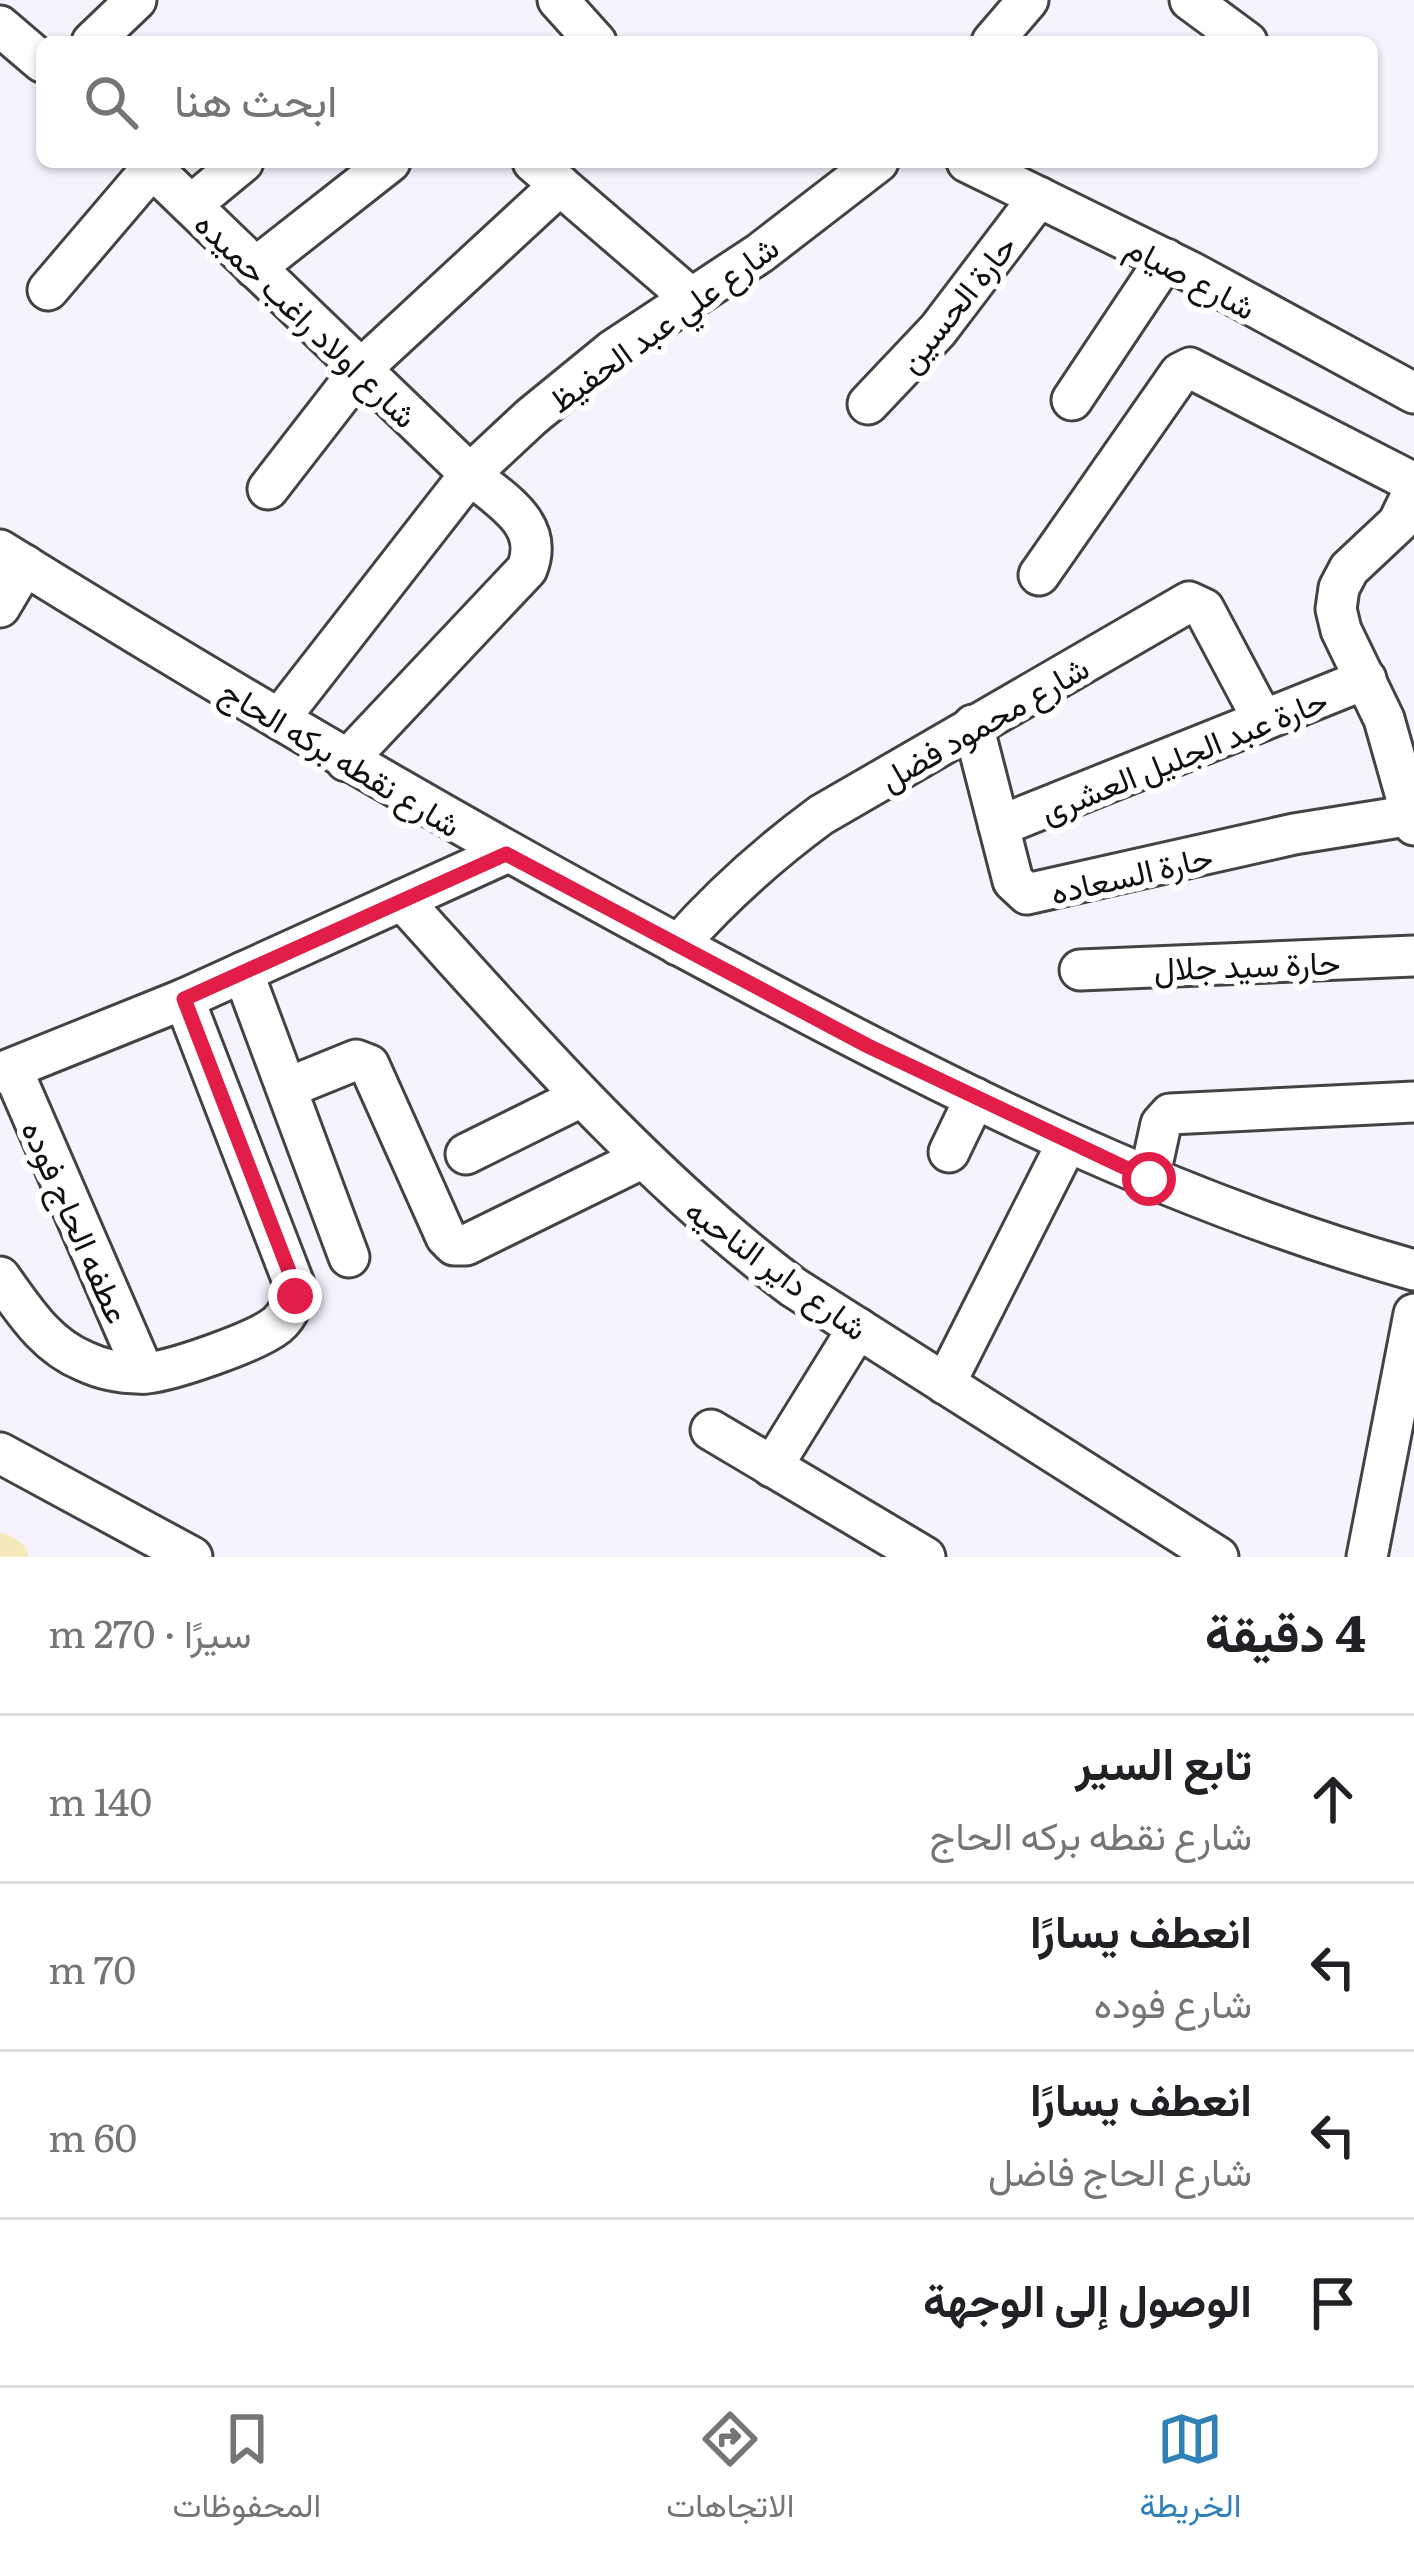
<!DOCTYPE html>
<html lang="ar">
<meta charset="utf-8">
<style>
:root{--surface:#fff;--page:#f6f6f6;--text:#202124;--muted:#757577;--line:#e0e0e0;--accent:#3081b8}
body{margin:0;font-family:Literata,Vazirmatn,serif;background:var(--page);color:var(--text);direction:rtl}
.stop{position:absolute;width:36px;height:36px;margin:-27px;border:9px solid #e11d48;border-radius:50%;background:#fff}
.stop.end{background:#e11d48;border-color:#fff;box-shadow:0 3px 12px #0008}
.list{margin:0;padding:0;list-style:none}
h2{display:flex;justify-content:space-between;align-items:center;height:156px;margin:0;padding:0 48px;font-size:51px}
h2 small{font-size:39px;font-weight:400;color:var(--muted)}
.list li{display:grid;grid-template-columns:78px 1fr auto;gap:36px;align-items:center;box-sizing:border-box;height:168px;padding:0 48px;border-top:3px solid var(--line)}
.list b{display:block;font-size:45px;white-space:nowrap}
.list p{margin:0;font-size:39px;white-space:nowrap;color:var(--muted)}
.list em{font-size:39px;font-style:normal;color:var(--muted)}
.icon{flex:none;width:66px;height:66px;fill:none;stroke:currentColor;stroke-width:2;stroke-linecap:round;stroke-linejoin:round}
.map{position:relative;flex:none;width:1414px;height:1557px;overflow:hidden;direction:ltr}
.search{position:absolute;background:var(--surface);box-shadow:0 3px 9px #0004;left:36px;right:36px;top:36px;height:132px;display:flex;align-items:center;gap:30px;box-sizing:border-box;padding:0 42px;border-radius:18px;color:var(--muted);font-size:45px}
.sheet{height:828px;background:var(--surface)}
nav{display:flex;justify-content:space-around;align-items:center;box-sizing:border-box;height:168px;border-top:3px solid var(--line);background:var(--surface);font-size:33px;color:var(--muted)}
nav a{display:grid;justify-items:center;gap:6px}
nav .on{color:var(--accent)}
.map>svg:first-child{display:block}
.lines{fill:none;stroke-linecap:round;stroke-linejoin:round}
.canal{stroke:#f3e9bb;stroke-width:36}
.minor-casing{stroke:#434343;stroke-width:45}
.minor{stroke:#fff;stroke-width:39}
.route{stroke:#e11d48;stroke-width:15}
.labels{text-anchor:middle;dominant-baseline:central;stroke-width:12;stroke-linejoin:round;paint-order:stroke}
.street-label{font-size:33px;fill:#101010;stroke:#fff}
</style>
<div class="map">
<svg width="1414" height="1557" viewBox="0 0 1414 1557">
<rect width="100%" height="100%" fill="#f6f3fe"/>
<g class="lines">
<polyline class="canal" points="0,1551 10,1557"/>
<defs>
<g id="minor">
<polyline points="558,0 596,42"/>
<polyline points="1190,0 1247,42"/>
<polyline points="0,26 42,62"/>
<polyline points="92,42 136,0"/>
<polyline points="992,42 1028,0"/>
<path d="M146 162 470 474C501 501 545 523 527 569L346 761"/>
<polyline points="533,162 691,298"/>
<polyline points="967,162 1191,272 1414,393"/>
<polyline points="191,205 243,162"/>
<polyline points="255,268 390,162"/>
<polyline points="48,290 152,168"/>
<polyline points="1072,400 1166,259"/>
<polyline points="868,404 938,330 1039,197"/>
<polyline points="268,489 361,369 560,185"/>
<polyline points="1414,490 1398,523 1349,569 1339,588 1336,609 1341,630 1384,719 1414,825"/>
<path d="M0 550C237 697 477 838 724 969 945 1088 1171 1202 1414 1270"/>
<polyline points="1039,575 1180,373 1190,368 1414,483"/>
<polyline points="0,607 25,565"/>
<polyline points="279,719 470,474 531,417 613,350 760,253 878,162"/>
<polyline points="973,725 1013,881 1027,894 1294,834 1413,815"/>
<polyline points="999,826 1366,679"/>
<path d="M402 900C526 1037 645 1175 793 1287L1218 1557"/>
<path d="M678 945C722 895 768 854 821 815L1189 602 1204 609 1263 720"/>
<polyline points="1080,970 1414,956"/>
<polyline points="243,972 349,1257"/>
<polyline points="12,1069 144,1373"/>
<polyline points="0,1073 184,999 506,853"/>
<polyline points="287,1088 356,1060 369,1065 446,1237 454,1245 466,1245 641,1159"/>
<polyline points="949,1152 975,1098"/>
<polyline points="466,1154 581,1097"/>
<polyline points="1149,1179 1161,1124 1170,1114 1414,1102"/>
<path d="M0 1277C24 1310 45 1345 84 1361 103 1370 126 1374 147 1373 174 1370 256 1342 277 1325 289 1315 295 1299 294 1284L184 999"/>
<polyline points="945,1384 1067,1143"/>
<polyline points="711,1430 925,1557"/>
<polyline points="0,1453 192,1557"/>
<polyline points="772,1467 858,1328"/>
<polyline points="1367,1557 1414,1314"/>
</g>
</defs>
<use href="#minor" class="minor-casing"/>
<use href="#minor" class="minor"/>
</g>
<g class="lines">
<polyline class="route" points="295,1296 294,1284 184,999 506,854 868,1046 1149,1179"/>
</g>
<g class="labels">
<g class="street-label">
<text transform="translate(1192 275) rotate(28)">شارع صيام</text>
<text transform="translate(955 302) rotate(-51)">حارة الحسين</text>
<text transform="translate(308 318) rotate(44)">شارع اولاد راغب حميده</text>
<text transform="translate(662 322) rotate(-36)">شارع علي عبد الحفيظ</text>
<text transform="translate(983 721) rotate(-30)">شارع محمود فضل</text>
<text transform="translate(1183 753) rotate(-22)">حارة عبد الجليل العشرى</text>
<text transform="translate(342 756) rotate(31)">شارع نقطه بركه الحاج</text>
<text transform="translate(1131 872) rotate(-13)">حارة السعاده</text>
<text transform="translate(1247 963) rotate(-2)">حارة سيد جلال</text>
<text transform="translate(78 1221) rotate(66)">عطفه الحاج فوده</text>
<text transform="translate(778 1267) rotate(36)">شارع داير الناحيه</text>
</g>
</g>
</svg>
<div class="stop" style="left:1149px;top:1179px"></div>
<div class="stop end" style="left:295px;top:1296px"></div>
<div class="search"><svg class="icon" aria-label="search" viewBox="0 0 24 24"><circle cx="10" cy="10" r="6"/><path d="M15 15l6 6"/></svg>ابحث هنا</div>
</div>
<section class="sheet">
<h2>4 دقيقة<small>سيرًا · 270 m</small></h2>
<ul class="list">
<li><svg class="icon" aria-label="ahead" viewBox="0 0 24 24"><path d="M12 20V5M6 11l6-6 6 6"/></svg><div><b>تابع السير</b><p>شارع نقطه بركه الحاج</p></div><em>140 m</em></li>
<li><svg class="icon" aria-label="left" viewBox="0 0 24 24"><path d="M17 20v-9H6M10 6l-5 5 5 5"/></svg><div><b>انعطف يسارًا</b><p>شارع فوده</p></div><em>70 m</em></li>
<li><svg class="icon" aria-label="left" viewBox="0 0 24 24"><path d="M17 20v-9H6M10 6l-5 5 5 5"/></svg><div><b>انعطف يسارًا</b><p>شارع الحاج فاضل</p></div><em>60 m</em></li>
<li><svg class="icon" aria-label="arrive" viewBox="0 0 24 24"><path d="M6 21V4h12l-3 4 3 4H6"/></svg><div><b>الوصول إلى الوجهة</b></div></li>
</ul>
</section>
<nav>
<a class="on"><svg class="icon" aria-label="map" viewBox="0 0 24 24"><path d="M3 6l6-2 6 2 6-2v14l-6 2-6-2-6 2zM9 4v14M15 6v14"/></svg>الخريطة</a>
<a><svg class="icon" aria-label="directions" viewBox="0 0 24 24"><path d="M12 3l9 9-9 9-9-9zM9 14v-3h6M13 9l2 2-2 2"/></svg>الاتجاهات</a>
<a><svg class="icon" aria-label="saved" viewBox="0 0 24 24"><path d="M7 4h10v16l-5-4-5 4z"/></svg>المحفوظات</a>
</nav>
